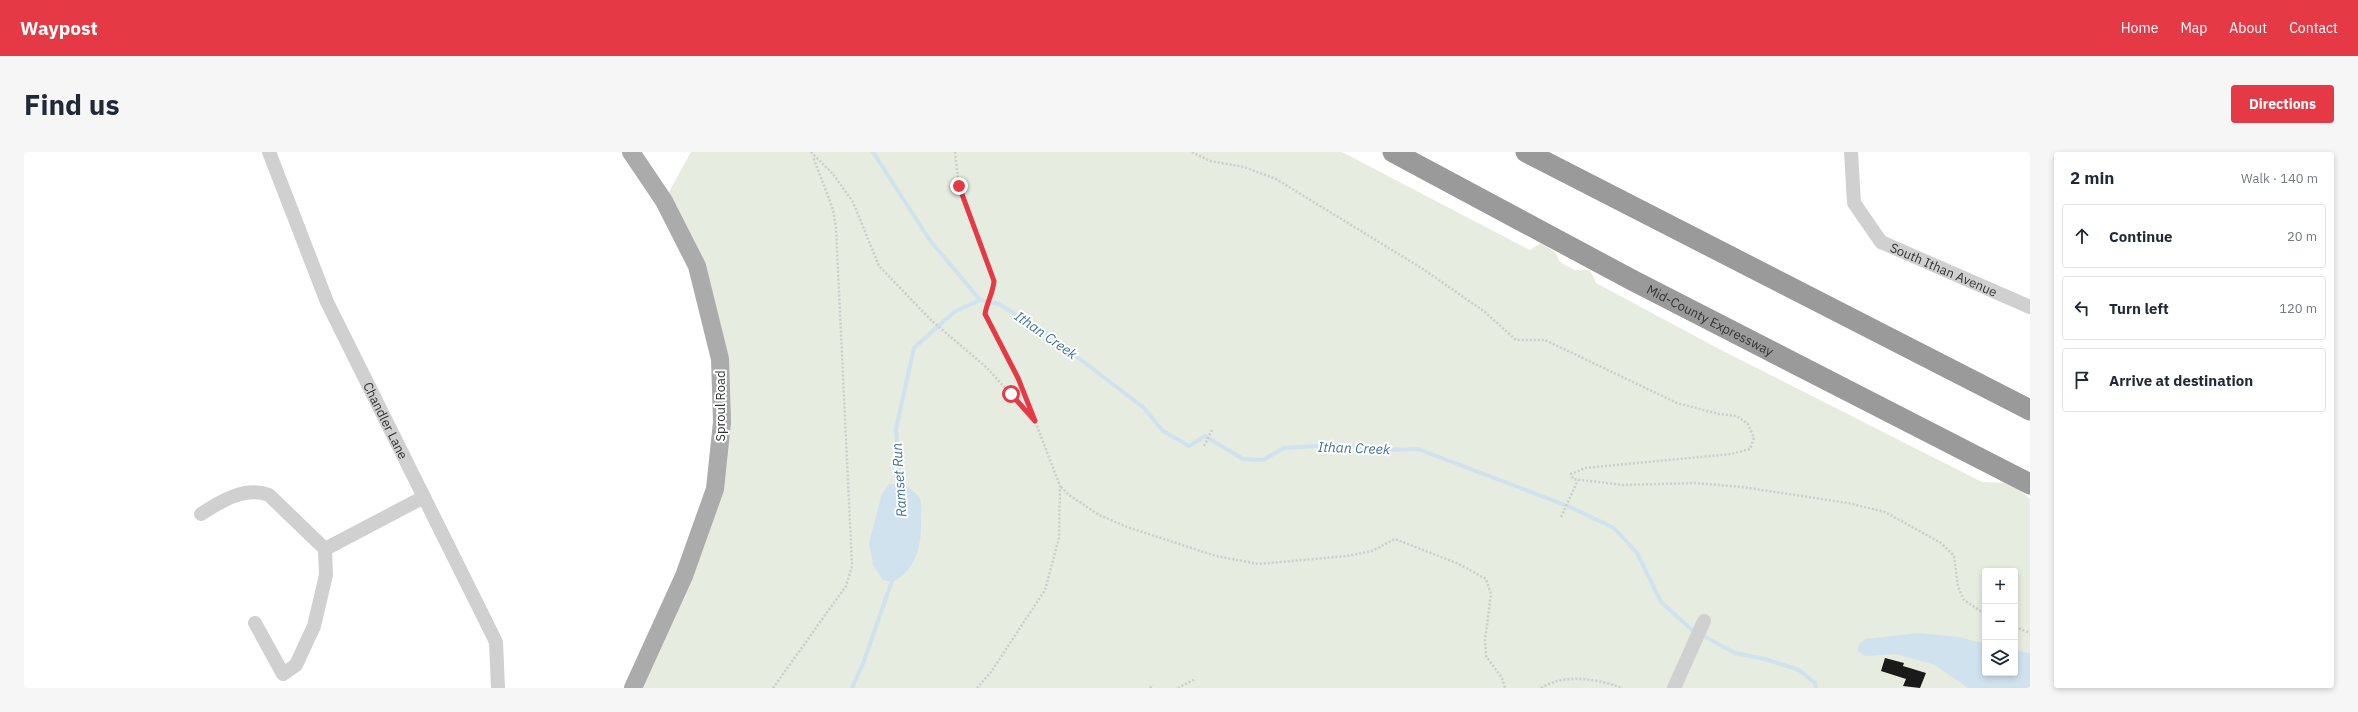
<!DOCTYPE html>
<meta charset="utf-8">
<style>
:root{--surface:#fff;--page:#f6f6f7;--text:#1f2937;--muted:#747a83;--line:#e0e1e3;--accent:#e63946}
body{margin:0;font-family:"IBM Plex Sans",sans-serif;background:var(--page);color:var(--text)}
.controls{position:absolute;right:12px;bottom:12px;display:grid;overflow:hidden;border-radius:4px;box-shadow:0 2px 6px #0003}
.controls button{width:36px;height:36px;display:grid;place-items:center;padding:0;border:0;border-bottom:1px solid var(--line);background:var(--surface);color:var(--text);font:20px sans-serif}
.stop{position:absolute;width:12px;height:12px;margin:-9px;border:3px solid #e63946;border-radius:50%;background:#fff}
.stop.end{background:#e63946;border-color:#fff;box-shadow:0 1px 4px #0008}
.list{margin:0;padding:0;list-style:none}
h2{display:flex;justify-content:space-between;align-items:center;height:52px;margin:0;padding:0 16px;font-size:17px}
h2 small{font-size:13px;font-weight:400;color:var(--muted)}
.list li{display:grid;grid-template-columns:26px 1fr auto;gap:12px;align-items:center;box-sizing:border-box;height:64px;margin:0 8px 8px;padding:0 8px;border:1px solid var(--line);border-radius:4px}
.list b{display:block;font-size:15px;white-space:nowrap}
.list em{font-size:13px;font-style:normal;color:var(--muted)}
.icon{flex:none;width:22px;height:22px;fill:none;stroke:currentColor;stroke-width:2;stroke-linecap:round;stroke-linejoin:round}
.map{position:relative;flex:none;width:2006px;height:536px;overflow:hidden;border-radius:4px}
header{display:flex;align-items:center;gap:24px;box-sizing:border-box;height:56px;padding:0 20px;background:var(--accent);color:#fff}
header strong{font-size:19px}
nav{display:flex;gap:22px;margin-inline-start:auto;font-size:14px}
.intro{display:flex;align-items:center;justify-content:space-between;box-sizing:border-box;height:96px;padding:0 24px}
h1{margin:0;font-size:28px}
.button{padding:10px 18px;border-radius:4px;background:var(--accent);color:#fff;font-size:14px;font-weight:700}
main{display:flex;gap:24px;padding:0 24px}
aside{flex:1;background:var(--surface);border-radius:4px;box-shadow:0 2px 6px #0003}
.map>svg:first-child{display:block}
.green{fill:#e6ecdf;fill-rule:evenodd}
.water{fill:#cfe2ee}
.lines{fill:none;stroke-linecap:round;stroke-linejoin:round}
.stream{stroke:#cfe2ee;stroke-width:4}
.building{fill:#1a1a1a}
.path{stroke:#cdcdcd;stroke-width:2.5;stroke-dasharray:2 2;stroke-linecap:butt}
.minor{stroke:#d0d0d0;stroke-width:14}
.major{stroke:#ababab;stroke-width:18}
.highway{stroke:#9a9a9a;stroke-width:21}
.route{stroke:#e63946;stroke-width:5}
.labels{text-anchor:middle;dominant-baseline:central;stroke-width:4;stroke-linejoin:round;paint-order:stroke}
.street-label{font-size:13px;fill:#333;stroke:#fff}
.water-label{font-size:14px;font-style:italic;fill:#3f7597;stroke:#fff}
</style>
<header>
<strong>Waypost</strong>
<nav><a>Home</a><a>Map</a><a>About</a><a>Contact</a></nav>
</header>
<div class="intro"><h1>Find us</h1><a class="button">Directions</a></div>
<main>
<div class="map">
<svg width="2006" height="536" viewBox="0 0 2006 536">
<rect width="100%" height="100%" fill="#fff"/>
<path class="green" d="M667 0H1318L1506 98 1517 91 1531 100 1536 110 1551 118H1566L1572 131 1701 200 1958 330 1988 331 2006 347V536H609L660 424 698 270 673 114 640 49ZM1961 419H1991V521H1961Z"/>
<g class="water">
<path d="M865 332H881C885 336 893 341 896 347 898 352 897 360 897 365 898 392 893 418 868 430L859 428 849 413 845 391 858 342Z"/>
<polygon points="1893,481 1935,485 1961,492 1961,521 1991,521 1991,498 2004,501 2006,502 2006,536 1944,536 1911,513 1872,502 1841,504 1833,499 1836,491 1842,487"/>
</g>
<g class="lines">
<g class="stream">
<polyline points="849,0 905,87 956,148 975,152 1026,184 1120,256 1139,279 1165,294 1181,284 1219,307 1239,308 1260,296 1310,293 1358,298 1394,297 1546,355 1590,376 1613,401 1637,450 1667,477 1711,501 1741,507 1775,518 1791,531 1792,536"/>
<polyline points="876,335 872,277 890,196 930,160 956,148"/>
<polyline points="828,536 840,509 869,426"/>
</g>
</g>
<polygon class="building" points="1861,506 1880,511 1879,514 1902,521 1896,536 1879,534 1882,527 1857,519"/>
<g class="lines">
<g class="path">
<polyline points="787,0 809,22 829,50 855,114 908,169 962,215 1011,269 1036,334 1035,386 1021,438 967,520 953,536"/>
<path d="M931 0 936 42 970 129C969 141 963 150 961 162L994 226 1010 266"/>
<polyline points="1168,0 1186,9 1220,15 1252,27 1399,117 1461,160 1492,188 1521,188 1653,251 1695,262 1713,264 1724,272 1730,286 1726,297 1707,302 1561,316 1547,322 1549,327 1598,333 1671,331 1718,335 1824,351 1861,360 1917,391 1930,404 1934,435 1940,448 1961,462"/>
<polyline points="1180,294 1188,278"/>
<polyline points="1037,335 1045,343 1075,363 1103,375 1192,404 1234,412 1323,404 1348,399 1371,387 1435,412 1462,427 1467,442 1461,488 1462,504 1478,526 1481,536"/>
<polyline points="1537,365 1554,328"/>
<polyline points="1991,475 2006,481"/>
<polyline points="749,536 822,434 828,414 812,76 809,57 789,5"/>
<polyline points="1126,536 1129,533"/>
<polyline points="1154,536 1171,527"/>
<path d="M1517 536C1541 521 1574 527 1598 536"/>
</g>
<g class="minor">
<path id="s1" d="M245 0 303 150 472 490 474 536"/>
<path id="s2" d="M1827 0 1830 51 1857 90 2006 155"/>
<path d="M177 362C197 349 221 334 245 343L301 397"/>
<polyline points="231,471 259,522 272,513 290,474 302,423 301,397 400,345"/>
<polyline points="1650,536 1680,469"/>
</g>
<polyline class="major" points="607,0 640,49 673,114 696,207 698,270 691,337 660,424 609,536"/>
<g class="highway">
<path id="s3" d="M1369 0 1608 128 2006 332"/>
<polyline points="1502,0 2006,258"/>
</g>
</g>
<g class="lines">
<path class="route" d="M935 34 970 129C969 141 963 150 961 162L994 226 1011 269 987 242"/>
</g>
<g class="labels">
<g class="street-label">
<text stroke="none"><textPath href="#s2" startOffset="167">South Ithan Avenue</textPath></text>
<text stroke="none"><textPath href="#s3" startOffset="359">Mid-County Expressway</textPath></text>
<text transform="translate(696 254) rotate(-90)">Sproul Road</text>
<text stroke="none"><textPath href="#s1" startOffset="293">Chandler Lane</textPath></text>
</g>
<g class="water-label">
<text transform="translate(1022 183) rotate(35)">Ithan Creek</text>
<text transform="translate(1330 296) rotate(2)">Ithan Creek</text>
<text transform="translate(875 328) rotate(-94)">Ramset Run</text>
</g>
</g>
</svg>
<div class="controls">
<button>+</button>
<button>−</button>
<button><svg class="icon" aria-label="layers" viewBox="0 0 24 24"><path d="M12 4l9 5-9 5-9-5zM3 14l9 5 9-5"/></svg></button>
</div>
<div class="stop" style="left:987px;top:242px"></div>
<div class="stop end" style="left:935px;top:34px"></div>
</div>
<aside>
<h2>2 min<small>Walk · 140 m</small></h2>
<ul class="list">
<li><svg class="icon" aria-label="ahead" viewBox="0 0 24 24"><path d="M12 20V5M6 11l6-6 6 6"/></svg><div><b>Continue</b></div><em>20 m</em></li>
<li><svg class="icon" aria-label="left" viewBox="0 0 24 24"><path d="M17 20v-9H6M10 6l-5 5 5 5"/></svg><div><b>Turn left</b></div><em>120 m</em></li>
<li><svg class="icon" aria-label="arrive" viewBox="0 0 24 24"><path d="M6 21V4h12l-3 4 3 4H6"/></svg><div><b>Arrive at destination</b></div></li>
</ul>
</aside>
</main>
